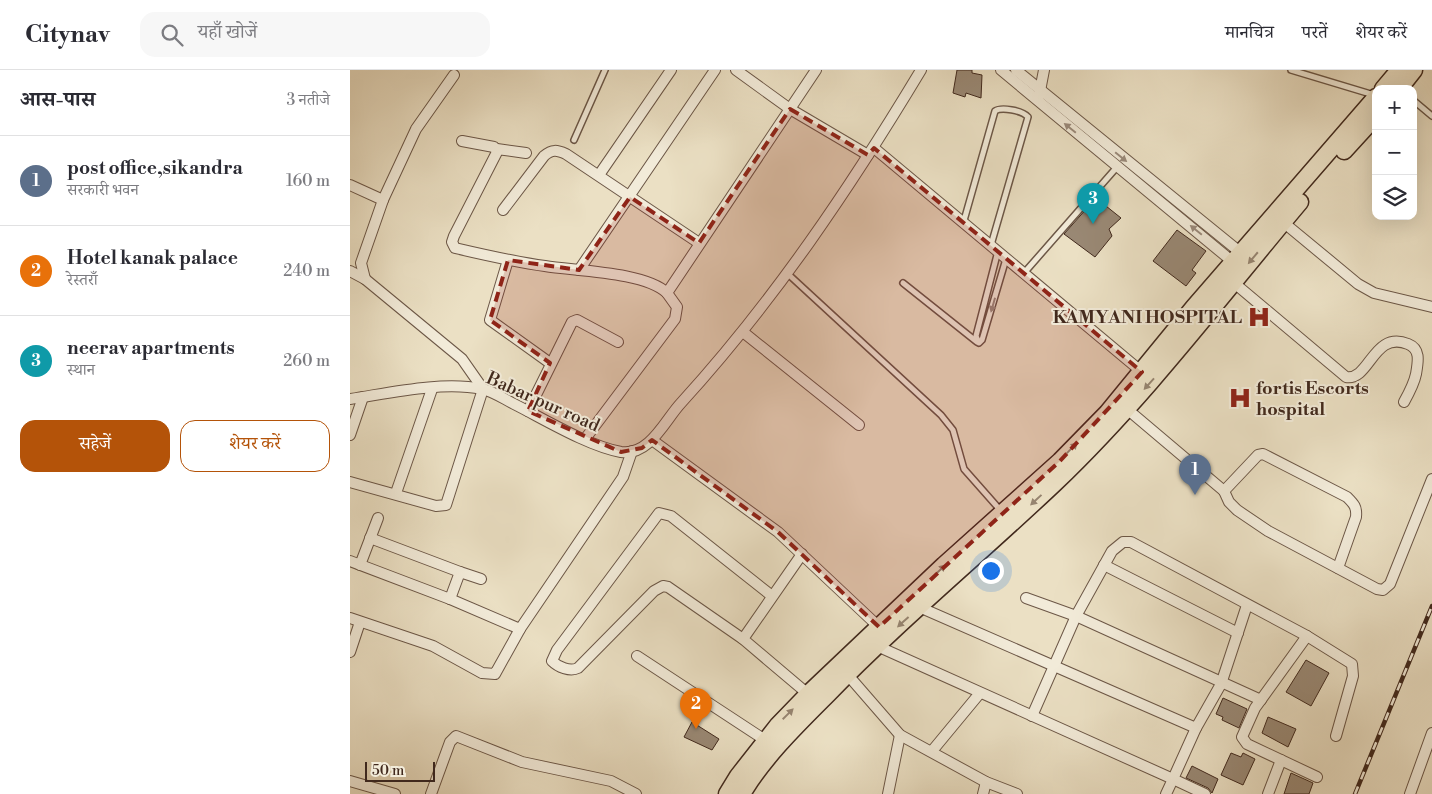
<!DOCTYPE html>
<html lang="hi">
<meta charset="utf-8">
<style>
:root{--surface:#fff;--page:#f7f7f7;--text:#2b2b33;--muted:#7c7c81;--line:#e1e1e2;--accent:#b45309}
body{margin:0;font-family:"Libre Bodoni","Noto Serif Devanagari",serif;background:var(--page);color:var(--text)}
.controls{position:absolute;right:15px;top:15px;display:grid;overflow:hidden;border-radius:10px;box-shadow:0 5px 20px #0002}
.controls button{width:45px;height:45px;display:grid;place-items:center;padding:0;border:0;border-bottom:1px solid var(--line);background:var(--surface);color:var(--text);font:25px sans-serif}
.scale{position:absolute;left:15px;bottom:12px;width:70px;box-sizing:border-box;padding-left:5px;border:2px solid #41291d;border-top:0;font-size:14px;line-height:18px;white-space:nowrap;color:#41291d;-webkit-text-stroke:4px #f2ebd9;paint-order:stroke}
.you{position:absolute;left:640px;top:500px;width:18px;height:18px;margin:-12px;border:4px solid #fff;border-radius:50%;background:#1a73e8;box-shadow:0 0 0 8px #1a73e833}
.badge{display:grid;place-items:center;width:32px;height:32px;border-radius:50%;background:var(--accent);color:#fff;font-size:16px;font-weight:700}
.pin{position:absolute;translate:-50% -41px;filter:drop-shadow(0 1px 2px #0008)}
.pin::after{content:'';position:absolute;top:26px;width:18px;height:15px;background:inherit;clip-path:polygon(0 0,100% 0,50% 100%)}
.list{margin:0;padding:0;list-style:none}
h2{display:flex;justify-content:space-between;align-items:center;height:65px;margin:0;padding:0 20px;font-size:21px}
h2 small{font-size:16px;font-weight:400;color:var(--muted)}
.list li{display:grid;grid-template-columns:32px 1fr auto;gap:15px;align-items:center;box-sizing:border-box;height:90px;padding:0 20px;border-top:1px solid var(--line)}
.list b{display:block;font-size:19px;white-space:nowrap}
.list p{margin:0;font-size:16px;white-space:nowrap;color:var(--muted)}
.list em{font-size:16px;font-style:normal;color:var(--muted)}
.actions{display:flex;gap:10px;padding:15px 20px}
.actions a{flex:1;padding:11px 0;border:1px solid var(--accent);border-radius:15px;text-align:center;font-size:18px;color:var(--accent)}
.actions .main{background:var(--accent);color:#fff}
.icon{flex:none;width:28px;height:28px;fill:none;stroke:currentColor;stroke-width:2;stroke-linecap:round;stroke-linejoin:round}
.map{position:relative;flex:none;width:1082px;height:724px;overflow:hidden}
header{display:flex;align-items:center;gap:30px;box-sizing:border-box;height:70px;padding:0 25px;background:var(--surface);border-bottom:1px solid var(--line)}
header strong{font-size:24px}
nav{display:flex;gap:28px;margin-inline-start:auto;font-size:18px}
.search{width:350px;height:45px;background:var(--page);display:flex;align-items:center;gap:12px;box-sizing:border-box;padding:0 18px;border-radius:15px;color:var(--muted);font-size:19px}
main{display:flex}
aside{flex:1;background:var(--surface)}
.map>svg:first-child{display:block}
.building{fill:#998874;stroke:#41291d}
.lines{fill:none;stroke-linecap:round;stroke-linejoin:round}
.service-casing{stroke:#6c5747;stroke-width:8}
.minor-casing{stroke:#6c5747;stroke-width:12}
.trunk-casing{stroke:#41291d;stroke-width:19}
.service{stroke:#f2ebd9;stroke-width:5}
.minor{stroke:#f2ebd9;stroke-width:10}
.trunk{stroke:#ebe0c4;stroke-width:16}
.rail-casing{stroke:#41291d;stroke-width:4.5}
.rail{stroke:#f2ebd9;stroke-width:2.5;stroke-dasharray:8;stroke-linecap:butt}
.oneway{fill:#9a8a7b}
.oneway2{fill:#968470}
.marked{fill:#8f2418;fill-opacity:0.2;stroke:#8f2418;stroke-width:4;stroke-dasharray:10 6;stroke-linejoin:round}
.labels{text-anchor:middle;dominant-baseline:central;stroke-width:4;stroke-linejoin:round;paint-order:stroke}
.poi-label{font-size:18px;font-weight:bold;fill:#41291d;stroke:#f2ebd9;text-anchor:end}
.street-label{font-size:18px;fill:#41291d;stroke:#f2ebd9}
</style>
<header>
<strong>Citynav</strong>
<div class="search"><svg class="icon" aria-label="search" viewBox="0 0 24 24"><circle cx="10" cy="10" r="6"/><path d="M15 15l6 6"/></svg>यहाँ खोजें</div>
<nav><a>मानचित्र</a><a>परतें</a><a>शेयर करें</a></nav>
</header>
<main>
<aside>
<h2>आस-पास<small>3 नतीजे</small></h2>
<ul class="list">
<li><span class="badge" style="background:#5c6f8a">1</span><div><b>post office,sikandra</b><p>सरकारी भवन</p></div><em>160 m</em></li>
<li><span class="badge" style="background:#e8710a">2</span><div><b>Hotel kanak palace</b><p>रेस्तराँ</p></div><em>240 m</em></li>
<li><span class="badge" style="background:#0f9aa8">3</span><div><b>neerav apartments</b><p>स्थान</p></div><em>260 m</em></li>
</ul>
<div class="actions"><a class="main">सहेजें</a><a>शेयर करें</a></div>
</aside>
<div class="map">
<svg width="1082" height="724" viewBox="0 0 1082 724">
<rect width="100%" height="100%" fill="#ebe0c4"/>
<filter id="stains"><feTurbulence type="fractalNoise" baseFrequency=".004" numOctaves="4"/><feColorMatrix values="0 0 0 0 .2 0 0 0 0 .09 0 0 0 0 .02 0 0 0 .5 -.17"/></filter>
<radialGradient id="worn" r=".72"><stop offset=".6" stop-color="#630" stop-opacity="0"/><stop offset="1" stop-color="#630" stop-opacity=".3"/></radialGradient>
<g class="building">
<polygon points="607,0 622,0 622,3 632,5 631,28 616,23 615,27 603,23"/>
<polygon points="746,128 771,148 759,159 762,166 745,187 714,164"/>
<polygon points="827,160 856,181 842,200 846,203 836,216 803,191"/>
<polygon points="956,590 979,603 961,636 936,622"/>
<polygon points="873,628 897,639 889,658 872,650 873,647 866,644"/>
<polygon points="918,647 946,659 938,677 912,663"/>
<polygon points="342,652 369,669 362,680 334,667"/>
<polygon points="881,683 891,687 893,683 905,689 893,715 871,705"/>
<polygon points="842,696 868,709 862,723 858,718 836,708"/>
<polygon points="941,703 963,713 959,724 934,724"/>
</g>
<g class="lines">
<defs>
<g id="service">
<polyline points="941,0 1024,25"/>
<polyline points="1063,30 1082,46"/>
<polyline points="224,70 255,0"/>
<path d="M613 154 645 41C651 37 672 40 678 47L641 175"/>
<polyline points="648,181 626,266 629,273 632,270 656,189"/>
<polyline points="674,203 767,97"/>
<polyline points="438,204 591,345 603,360 614,399 651,441"/>
<polyline points="553,213 627,272"/>
</g>
<g id="minor">
<polyline points="386,0 440,39 518,85"/>
<polyline points="651,0 883,192"/>
<polyline points="666,0 891,183"/>
<polyline points="689,26 694,0"/>
<path d="M112 71 144 77 147 82 104 166 102 172 105 178C135 185 165 192 195 196 226 201 295 202 317 223"/>
<polyline points="524,78 792,302"/>
<polyline points="147,79 176,83"/>
<polyline points="249,105 321,0"/>
<polyline points="0,115 33,130"/>
<path d="M153 140 194 86C202 79 207 80 216 84L349 173"/>
<polyline points="933,152 1008,214 1024,223 1082,237"/>
<polyline points="158,190 140,250 200,293"/>
<polyline points="229,200 365,0"/>
<polyline points="0,201 15,209 112,289 133,319 96,435 86,436 0,412"/>
<polyline points="15,209 11,193 33,130 66,59 104,5"/>
<path d="M883 212 996 307C1020 311 1023 260 1058 274 1071 279 1068 292 1066 304 1064 314 1059 323 1054 332"/>
<polyline points="393,262 509,355"/>
<path d="M0 329C40 323 92 311 132 319 143 321 154 329 164 334 194 349 238 376 271 382 300 386 315 350 331 333 424 231 500 118 571 0"/>
<polyline points="777,339 874,421 879,432 887,440 918,461 1027,519 1033,520 1040,514 1082,409"/>
<polyline points="178,341 222,252 227,250 268,272"/>
<polyline points="0,365 13,327"/>
<polyline points="235,369 325,249 327,237 317,223 466,0"/>
<polyline points="302,370 428,462 529,557"/>
<path d="M874 421 908 385 913 384 997 427C1004 434 1007 437 1006 447L988 498"/>
<polyline points="46,423 82,319"/>
<polyline points="20,468 110,502 100,529"/>
<polyline points="452,484 393,569 458,624"/>
<polyline points="0,491 100,529 170,559"/>
<polyline points="10,495 28,448"/>
<polyline points="754,495 888,563"/>
<polyline points="110,502 131,509"/>
<polyline points="676,528 726,546 911,630"/>
<polyline points="569,537 846,658"/>
<polyline points="0,548 83,576 132,603 145,604 170,559 273,407 282,381"/>
<polyline points="957,566 905,638 892,667 897,674 967,707"/>
<path d="M393 569 318 517 313 516 304 521 228 598C220 602 208 597 202 591L207 580 309 443 321 446 422 526"/>
<polyline points="527,576 823,709 816,724"/>
<polyline points="0,582 10,552"/>
<polyline points="287,586 415,670"/>
<polyline points="497,604 550,665 636,712 667,724"/>
<polyline points="682,646 726,546 762,481 773,472 781,472 957,566 1002,594 1003,606 986,666"/>
<polyline points="582,681 630,623"/>
<polyline points="0,711 45,724"/>
<polyline points="81,724 100,672 106,666 172,692 261,711 286,724"/>
<polyline points="538,724 550,665"/>
<polyline points="633,724 636,712"/>
<polyline points="855,724 823,709 846,658 871,614 897,535"/>
<polyline points="918,724 931,690"/>
<polyline points="1060,724 1082,663"/>
</g>
<g id="trunk">
<polyline points="1033,19 1049,0"/>
<polyline points="1049,19 1064,0"/>
<polyline points="994,81 1026,46"/>
<polyline points="377,724 388,706 428,655 458,624 594,495 710,391 757,343 843,238 1026,27"/>
<path d="M392 724C414 687 447 655 477 625 550 550 630 484 705 413 795 327 870 227 950 132"/>
</g>
</defs>
<use href="#service" class="service-casing"/>
<use href="#minor" class="minor-casing"/>
<use href="#trunk" class="trunk-casing"/>
<use href="#service" class="service"/>
<use href="#minor" class="minor"/>
<use href="#trunk" class="trunk"/>
<defs>
<polyline id="rail" points="1005,724 1082,536"/>
</defs>
<use href="#rail" class="rail-casing"/>
<use href="#rail" class="rail"/>
</g>
<defs><path id="oneway-solid" d="M-6-.8H1V-3.2L6.5 0L1 3.2V.8H-6Z" transform="scale(1.25)"/></defs>
<g class="oneway">
<use href="#oneway-solid" transform="translate(720 58) rotate(-141)"/>
<use href="#oneway-solid" transform="translate(771 87) rotate(39)"/>
<use href="#oneway-solid" transform="translate(846 160) rotate(-141)"/>
<use href="#oneway-solid" transform="translate(643 235) rotate(106)"/>
</g>
<g class="oneway2">
<use href="#oneway-solid" transform="translate(903 188) rotate(130)"/>
<use href="#oneway-solid" transform="translate(799 314) rotate(132)"/>
<use href="#oneway-solid" transform="translate(722 378) rotate(-46)"/>
<use href="#oneway-solid" transform="translate(686 430) rotate(137)"/>
<use href="#oneway-solid" transform="translate(590 500) rotate(-43)"/>
<use href="#oneway-solid" transform="translate(553 552) rotate(138)"/>
<use href="#oneway-solid" transform="translate(438 644) rotate(-45)"/>
</g>
<path class="marked" d="M440 39 518 85 524 78 792 302 710 391 529 557 428 462 302 370 292 378 271 382 178 341 200 293 140 250 158 190 229 200 280 127 349 173Z"/>
<defs>
<symbol id="hospital-bare" viewBox="-9 -9 18 18"><path d="M-5-5h3v3.5h4V-5h3V5h-3V1.5h-4V5h-3Z" fill="#8f2418" stroke="#f2ebd9" stroke-width="2.5" paint-order="stroke"/></symbol>
</defs>
<g fill-rule="evenodd">
<use href="#hospital-bare" x="893" y="231" width="32" height="32"/>
<use href="#hospital-bare" x="874" y="312" width="32" height="32"/>
</g>
<g class="labels">
<g class="poi-label">
<text x="892" y="247">KAMYANI HOSPITAL</text>
<text x="906" y="318" text-anchor="start">fortis Escorts<tspan x="906" dy="21">hospital</tspan></text>
</g>
<g class="street-label">
<text transform="translate(193 332) rotate(24)">Babar pur road</text>
</g>
</g>
<rect width="100%" height="100%" filter="url(#stains)"/>
<rect width="100%" height="100%" fill="url(#worn)"/>
</svg>
<div class="controls">
<button>+</button>
<button>−</button>
<button><svg class="icon" aria-label="layers" viewBox="0 0 24 24"><path d="M12 4l9 5-9 5-9-5zM3 14l9 5 9-5"/></svg></button>
</div>
<div class="scale">50 m</div>
<div class="you"></div>
<div class="pin badge" style="left:845px;top:425px;background:#5c6f8a">1</div>
<div class="pin badge" style="left:346px;top:659px;background:#e8710a">2</div>
<div class="pin badge" style="left:743px;top:154px;background:#0f9aa8">3</div>
</div>
</main>
